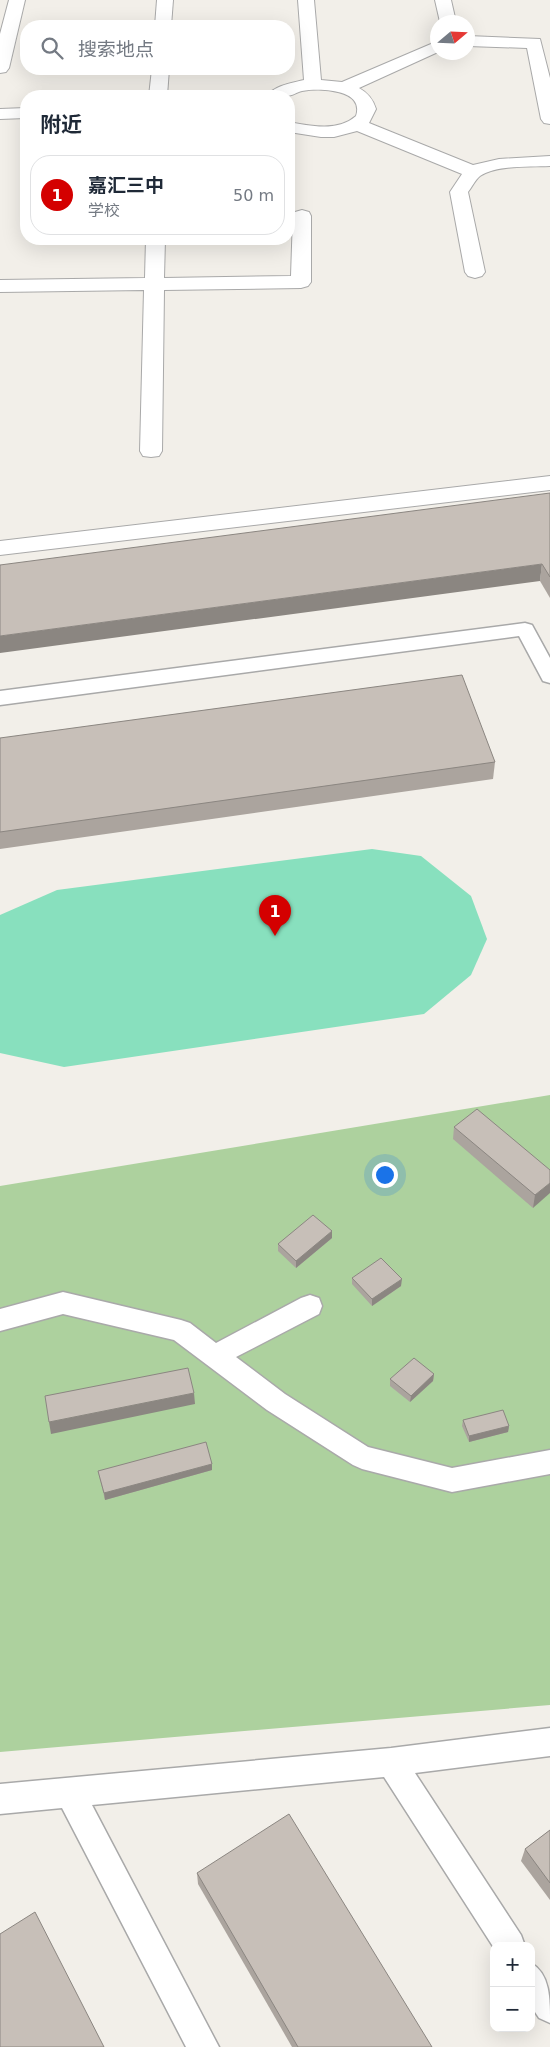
<!DOCTYPE html>
<html lang="zh">
<meta charset="utf-8">
<style>
:root{--surface:#fff;--page:#f2f2f3;--text:#1f2937;--muted:#747a83;--line:#e0e1e3;--accent:#d40000}
body{margin:0;font-family:"DejaVu Sans","Noto Sans SC",sans-serif;background:var(--page);color:var(--text)}
.controls{position:absolute;right:15px;bottom:15px;display:grid;overflow:hidden;border-radius:10px;box-shadow:0 5px 20px #0002}
.controls button{width:45px;height:45px;display:grid;place-items:center;padding:0;border:0;border-bottom:1px solid var(--line);background:var(--surface);color:var(--text);font:25px sans-serif}
.compass{position:absolute;left:430px;top:15px;width:45px;height:45px;border-radius:50%;background:var(--surface);box-shadow:0 5px 20px #0002;rotate:71deg}
.you{position:absolute;left:384px;top:1174px;width:18px;height:18px;margin:-12px;border:4px solid #fff;border-radius:50%;background:#1a73e8;box-shadow:0 0 0 8px #1a73e833}
.badge{display:grid;place-items:center;width:32px;height:32px;border-radius:50%;background:var(--accent);color:#fff;font-size:16px;font-weight:700}
.pin{position:absolute;translate:-50% -41px;filter:drop-shadow(0 1px 2px #0008)}
.pin::after{content:'';position:absolute;top:26px;width:18px;height:15px;background:inherit;clip-path:polygon(0 0,100% 0,50% 100%)}
.list{margin:0;padding:0;list-style:none}
h2{display:flex;justify-content:space-between;align-items:center;height:65px;margin:0;padding:0 20px;font-size:21px}
h2 small{font-size:16px;font-weight:400;color:var(--muted)}
.list li{display:grid;grid-template-columns:32px 1fr auto;gap:15px;align-items:center;box-sizing:border-box;height:80px;margin:0 10px 10px;padding:0 10px;border:1px solid var(--line);border-radius:20px}
.list b{display:block;font-size:19px;white-space:nowrap}
.list p{margin:0;font-size:16px;white-space:nowrap;color:var(--muted)}
.list em{font-size:16px;font-style:normal;color:var(--muted)}
.icon{flex:none;width:28px;height:28px;fill:none;stroke:currentColor;stroke-width:2;stroke-linecap:round;stroke-linejoin:round}
.map{position:relative;flex:none;width:550px;height:2047px;overflow:hidden}
.search{position:absolute;background:var(--surface);box-shadow:0 5px 20px #0002;left:20px;top:20px;width:275px;height:55px;display:flex;align-items:center;gap:12px;box-sizing:border-box;padding:0 18px;border-radius:20px;color:var(--muted);font-size:19px}
.panel{position:absolute;background:var(--surface);box-shadow:0 5px 20px #0002;left:20px;top:90px;width:275px;height:155px;border-radius:20px}
.map>svg:first-child{display:block}
.forest{fill:#add19e}
.pitch{fill:#88e0be}
.lines{fill:none;stroke-linecap:round;stroke-linejoin:round}
.lane-casing{stroke:#a9a9a9;stroke-width:3}
.street-casing{stroke:#a9a9a9;stroke-width:2}
.lane{fill:#fff;fill-rule:evenodd}
.street{fill:#fff;fill-rule:evenodd}
.wall{fill:#aba49e}
.shaded-wall{fill:#8b8681}
.building{fill:#c7bfb8;stroke:#8b8681}
</style>
<div class="map">
<svg width="550" height="2047" viewBox="0 0 550 2047">
<rect width="100%" height="100%" fill="#f2efe9"/>
<polygon class="forest" points="550,1095 550,1705 0,1752 0,1186"/>
<polygon class="pitch" points="372,849 421,856 471,896 487,939 471,975 424,1014 64,1067 0,1053 0,915 57,890"/>
<g class="lines">
<defs>
<g id="lane">
<polygon points="525,623 532,625 550,658 550,683 543,681 519,636 0,705 0,691"/>
<polygon points="63,1292 181,1320 190,1323 216,1343 301,1298 310,1295 319,1298 322,1306 319,1314 236,1357 285,1394 368,1447 452,1468 550,1450 550,1474 452,1492 362,1469 353,1465 267,1410 174,1340 63,1314 0,1331 0,1309"/>
<polygon points="550,1728 550,1756 415,1773 521,1935 525,1946 494,1946 494,1948 384,1777 92,1805 219,2047 186,2047 62,1808 0,1814 0,1784 391,1748"/>
<path d="M531 1963C550 1974 550 1998 550 2023L539 2018 531 2006Z"/>
</g>
<g id="street">
<polygon points="9,0 25,0 9,68 6,72 0,73 0,34"/>
<polygon points="157,0 173,0 171,26 155,26"/>
<path d="M298 0H314L321 80 342 82 438 41V52L359 88C368 93 373 99 376 109L369 123 473 165 499 159 550 156V166C531 167 496 165 480 176 475 180 472 187 468 192L485 272 482 276 475 278 468 276 465 272 450 192 462 174 357 131 334 137H321L289 132V122C310 126 338 132 356 116 365 89 320 88 302 91 297 92 292 96 287 96 281 97 273 96 267 96 275 85 292 83 304 80Z"/>
<polygon points="435,0 451,0 456,22 440,22"/>
<polygon points="468,36 540,39 550,78 550,124 544,123 541,119 527,48 468,46"/>
<polygon points="152,69 169,69 167,96 149,96"/>
<polygon points="26,108 26,118 0,119 0,109"/>
<polygon points="302,210 309,212 311,216 311,282 308,286 301,288 164,290 162,451 159,456 151,457 143,456 140,451 144,290 0,292 0,280 145,278 146,239 165,239 164,278 291,276 293,216 295,212"/>
<polygon points="550,476 550,490 0,555 0,541"/>
</g>
</defs>
<use href="#lane" class="lane-casing"/>
<use href="#street" class="street-casing"/>
<use href="#lane" class="lane"/>
<use href="#street" class="street"/>
</g>
<g class="wall">
<polygon points="550,493 550,598 540,581"/>
<polygon points="0,738 495,762 493,779 0,849"/>
<polygon points="454,1127 550,1170 533,1208 453,1139"/>
<polygon points="332,1238 296,1268 278,1251 278,1244"/>
<polygon points="352,1278 401,1286 372,1306 352,1284"/>
<polygon points="434,1374 433,1381 410,1402 390,1386 390,1379"/>
<polygon points="463,1420 509,1426 508,1432 469,1442 462,1426"/>
<polygon points="212,1470 105,1500 98,1471"/>
<polygon points="550,1830 550,1900 521,1861 525,1849"/>
<polygon points="197,1873 432,2047 292,2047 198,1884"/>
</g>
<g class="shaded-wall">
<polygon points="542,564 540,581 0,653 0,636"/>
<polygon points="550,1183 550,1193 533,1208 535,1195"/>
<polygon points="332,1231 332,1238 296,1268 296,1261"/>
<polygon points="402,1279 401,1286 372,1306 372,1299"/>
<polygon points="434,1374 433,1381 410,1402 411,1396"/>
<polygon points="194,1393 195,1404 51,1434 49,1422"/>
<polygon points="509,1426 508,1432 469,1442 469,1436"/>
<polygon points="212,1464 212,1470 105,1500 104,1493"/>
</g>
<g class="building">
<polygon points="550,493 550,577 542,564 0,636 0,565"/>
<polygon points="462,675 495,762 0,832 0,738"/>
<polygon points="477,1109 550,1170 550,1183 535,1195 454,1127"/>
<polygon points="313,1215 332,1231 296,1261 278,1244"/>
<polygon points="381,1258 402,1279 372,1299 352,1278"/>
<polygon points="414,1358 434,1374 411,1396 390,1379"/>
<polygon points="188,1368 194,1393 49,1422 45,1396"/>
<polygon points="503,1410 509,1426 469,1436 463,1420"/>
<polygon points="206,1442 212,1464 104,1493 98,1471"/>
<polygon points="289,1814 432,2047 298,2047 197,1873"/>
<polygon points="550,1830 550,1883 525,1849"/>
<polygon points="35,1912 104,2047 0,2047 0,1934"/>
</g>
</svg>
<div class="controls">
<button>+</button>
<button>−</button>
</div>
<svg class="compass" viewBox="-18 -18 36 36"><path d="M0-13l5 13h-10z" fill="#e53935"/><path d="M0 13l5-13h-10z" fill="#747a83"/></svg>
<div class="you"></div>
<div class="pin badge" style="left:275px;top:936px">1</div>
<div class="search"><svg class="icon" aria-label="search" viewBox="0 0 24 24"><circle cx="10" cy="10" r="6"/><path d="M15 15l6 6"/></svg>搜索地点</div>
<section class="panel">
<h2>附近<small></small></h2>
<ul class="list">
<li><span class="badge">1</span><div><b>嘉汇三中</b><p>学校</p></div><em>50 m</em></li>
</ul>
</section>
</div>
